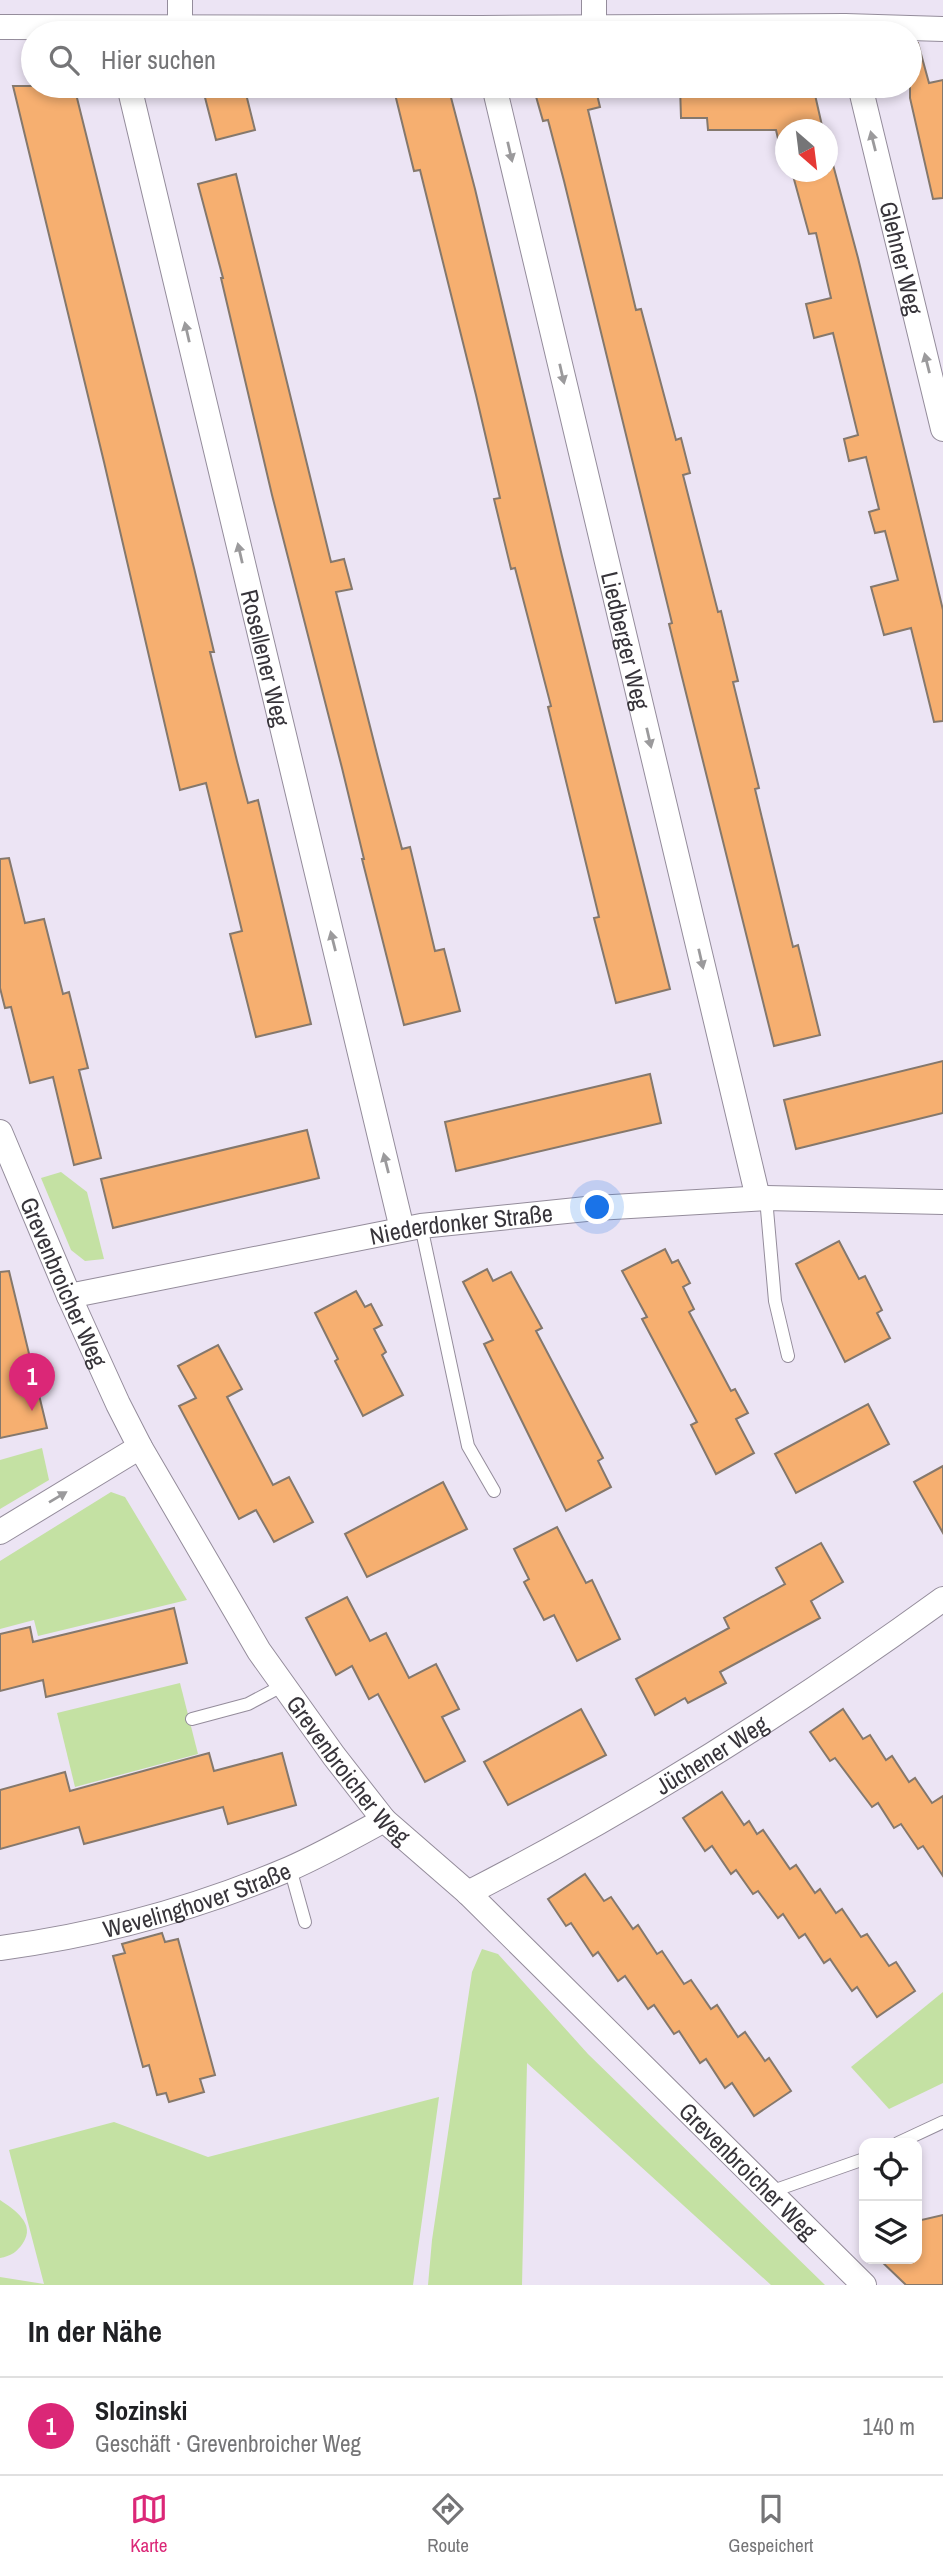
<!DOCTYPE html>
<html lang="de">
<meta charset="utf-8">
<style>
:root{--surface:#fff;--page:#f6f6f6;--text:#202124;--muted:#757577;--line:#e0e0e0;--accent:#db2777}
body{margin:0;font-family:"Archivo Narrow",sans-serif;background:var(--page);color:var(--text)}
.controls{position:absolute;right:21px;bottom:21px;display:grid;overflow:hidden;border-radius:14px;box-shadow:0 4px 10px #0003}
.controls button{width:63px;height:63px;display:grid;place-items:center;padding:0;border:0;border-bottom:2px solid var(--line);background:var(--surface);color:var(--text);font:35px sans-serif}
.compass{position:absolute;left:775px;top:119px;width:63px;height:63px;border-radius:50%;background:var(--surface);box-shadow:0 4px 10px #0003;rotate:152deg}
.you{position:absolute;left:598px;top:1208px;width:24px;height:24px;margin:-18px;border:5px solid #fff;border-radius:50%;background:#1a73e8;box-shadow:0 0 0 10px #1a73e833}
.badge{display:grid;place-items:center;width:46px;height:46px;border-radius:50%;background:var(--accent);color:#fff;font-size:23px;font-weight:700}
.pin{position:absolute;translate:-50% -58px;filter:drop-shadow(0 2px 4px #0008)}
.pin::after{content:'';position:absolute;top:37px;width:24px;height:21px;background:inherit;clip-path:polygon(0 0,100% 0,50% 100%)}
.list{margin:0;padding:0;list-style:none}
h2{display:flex;justify-content:space-between;align-items:center;height:91px;margin:0;padding:0 28px;font-size:30px}
h2 small{font-size:23px;font-weight:400;color:var(--muted)}
.list li{display:grid;grid-template-columns:46px 1fr auto;gap:21px;align-items:center;box-sizing:border-box;height:98px;padding:0 28px;border-top:2px solid var(--line)}
.list b{display:block;font-size:26px;white-space:nowrap}
.list p{margin:0;font-size:23px;white-space:nowrap;color:var(--muted)}
.list em{font-size:23px;font-style:normal;color:var(--muted)}
.icon{flex:none;width:38px;height:38px;fill:none;stroke:currentColor;stroke-width:2;stroke-linecap:round;stroke-linejoin:round}
.map{position:relative;flex:none;width:943px;height:2285px;overflow:hidden}
.search{position:absolute;background:var(--surface);box-shadow:0 4px 10px #0003;left:21px;right:21px;top:21px;height:77px;display:flex;align-items:center;gap:18px;box-sizing:border-box;padding:0 24px;border-radius:38px;color:var(--muted);font-size:26px}
.sheet{height:189px;background:var(--surface)}
nav{display:flex;justify-content:space-around;align-items:center;box-sizing:border-box;height:98px;border-top:2px solid var(--line);background:var(--surface);font-size:19px;color:var(--muted)}
nav a{display:grid;justify-items:center;gap:4px}
nav .on{color:var(--accent)}
.map>svg:first-child{display:block}
.green{fill:#c4e1a3}
.building{fill:#f6af70;stroke:#85786c;stroke-width:2}
.lines{fill:none;stroke-linecap:round;stroke-linejoin:round}
.service-casing{stroke:#948c9b;stroke-width:14}
.minor-casing{stroke:#948c9b;stroke-width:26}
.service{stroke:#fff;stroke-width:12}
.minor{stroke:#fff;stroke-width:24}
.oneway{fill:#9b9a9c}
.labels{text-anchor:middle;dominant-baseline:central;stroke-width:7;stroke-linejoin:round;paint-order:stroke}
.street-label{font-size:24px;fill:#37343a;stroke:#f9f2ff}
</style>
<div class="map">
<svg width="943" height="2285" viewBox="0 0 943 2285">
<rect width="100%" height="100%" fill="#ece4f4"/>
<g class="green">
<polygon points="61,1172 87,1192 104,1259 85,1261 71,1250 41,1178"/>
<polygon points="42,1448 49,1480 0,1509 0,1460"/>
<polygon points="111,1492 125,1497 187,1600 38,1636 34,1620 0,1629 0,1561"/>
<polygon points="180,1683 198,1754 75,1787 57,1713"/>
<polygon points="482,1949 498,1954 588,2054 825,2285 771,2285 527,2063 522,2285 428,2285 432,2240 472,1972"/>
<polygon points="943,1992 943,2083 889,2109 851,2067"/>
<polygon points="439,2097 413,2285 0,2285 0,2277 44,2284 9,2150 114,2122 208,2157"/>
<path d="M0 2200C15 2210 36 2224 23 2243 17 2252 11 2256 0 2258Z"/>
</g>
<g class="building">
<polygon points="910,43 918,43 929,83 943,80 943,198 933,199 910,98"/>
<polygon points="13,86 74,86 194,568 214,652 210,652 237,761 248,803 258,800 311,1024 256,1037 230,934 242,931 206,783 180,790 104,462"/>
<polygon points="202,86 244,86 255,130 216,140"/>
<polygon points="393,86 448,86 475,189 562,556 670,989 616,1003 594,918 599,917 548,707 551,706 515,568 511,569 494,499 500,498 476,395 420,170 414,171"/>
<polygon points="533,86 595,86 600,107 588,110 636,310 641,309 676,440 681,438 690,473 683,475 718,612 721,611 738,681 733,682 759,788 755,789 793,947 798,945 820,1035 774,1046 681,673 669,624 672,623 564,181 548,120 543,121"/>
<polygon points="680,86 813,86 823,130 786,130 785,169 776,130 708,130 707,118 681,118"/>
<polygon points="828,146 858,258 943,610 943,721 934,722 911,628 884,635 871,587 898,580 885,531 875,533 869,512 879,509 866,457 849,461 844,439 858,435 833,333 814,338 806,304 831,298 816,233 809,234 792,172 828,172"/>
<polygon points="236,174 331,562 344,559 352,589 336,592 378,758 402,849 410,847 435,951 444,949 460,1011 404,1025 362,859 364,859 342,768 272,495 221,278 223,278 198,184"/>
<polygon points="9,858 25,923 44,919 63,994 69,992 88,1068 79,1070 101,1158 74,1165 53,1077 30,1083 11,1007 5,1008 0,988 0,859"/>
<polygon points="943,1061 943,1113 796,1149 784,1100"/>
<polygon points="650,1074 661,1123 456,1171 445,1122"/>
<polygon points="307,1130 319,1178 113,1228 101,1179"/>
<polygon points="839,1241 859,1279 865,1276 882,1310 877,1313 890,1338 845,1362 796,1264"/>
<polygon points="665,1249 672,1263 678,1260 690,1283 683,1287 694,1309 689,1312 731,1391 735,1389 748,1413 736,1419 754,1453 716,1474 691,1425 697,1422 642,1319 647,1317 622,1271"/>
<polygon points="487,1269 493,1281 511,1272 542,1328 536,1331 603,1458 598,1461 611,1487 566,1511 484,1344 493,1340 463,1282"/>
<polygon points="9,1271 47,1428 0,1438 0,1272"/>
<polygon points="356,1291 365,1307 371,1304 382,1325 374,1329 386,1352 382,1355 403,1395 363,1416 335,1361 338,1359 315,1313"/>
<polygon points="218,1345 242,1389 227,1397 273,1485 289,1477 313,1522 274,1542 256,1510 239,1519 179,1406 196,1398 178,1366"/>
<polygon points="868,1404 889,1444 796,1493 775,1454"/>
<polygon points="943,1466 943,1533 914,1482"/>
<polygon points="443,1482 467,1529 367,1577 345,1534"/>
<polygon points="557,1527 586,1583 592,1580 620,1639 577,1661 554,1615 544,1620 524,1582 529,1579 514,1549"/>
<polygon points="821,1543 843,1582 811,1601 820,1618 720,1672 726,1683 688,1703 685,1698 655,1715 636,1679 729,1628 724,1618 785,1584 776,1568"/>
<polygon points="347,1597 370,1641 386,1633 409,1678 436,1664 459,1709 442,1717 465,1761 425,1782 378,1694 369,1699 352,1666 336,1675 306,1618"/>
<polygon points="174,1608 187,1663 46,1697 43,1680 0,1691 0,1634 30,1627 33,1642"/>
<polygon points="581,1709 606,1755 508,1805 484,1762"/>
<polygon points="843,1709 863,1739 870,1735 886,1760 892,1756 909,1782 915,1778 932,1803 943,1796 943,1876 923,1846 918,1849 901,1824 894,1828 878,1803 872,1807 835,1758 830,1761 810,1732"/>
<polygon points="209,1753 214,1771 282,1753 296,1805 228,1824 223,1807 84,1844 79,1827 0,1849 0,1790 65,1772 70,1791"/>
<polygon points="722,1792 744,1825 749,1821 757,1834 763,1830 790,1869 796,1865 815,1893 820,1889 836,1913 842,1909 861,1937 867,1934 889,1966 896,1962 915,1991 877,2017 857,1987 852,1991 830,1959 824,1963 805,1934 799,1938 783,1914 778,1918 758,1891 753,1894 736,1870 731,1874 712,1846 705,1851 683,1818"/>
<polygon points="585,1874 604,1901 611,1897 633,1929 638,1925 657,1954 662,1951 684,1984 691,1980 711,2009 717,2005 738,2037 745,2032 765,2061 769,2058 791,2091 754,2116 732,2083 725,2088 706,2059 700,2063 679,2031 674,2034 654,2005 648,2009 625,1976 618,1981 598,1952 593,1956 571,1923 566,1926 548,1899"/>
<polygon points="162,1933 165,1942 178,1939 215,2075 200,2079 204,2092 169,2102 166,2093 157,2095 149,2065 143,2067 113,1956 125,1953 122,1944"/>
<polygon points="943,2215 943,2285 906,2285 879,2259 917,2259 917,2221"/>
</g>
<g class="lines">
<defs>
<g id="service">
<polyline points="766,1198 775,1301 788,1356"/>
<polyline points="421,1226 468,1446 494,1491"/>
<polyline points="192,1719 248,1704 282,1686"/>
<polyline points="290,1868 305,1922"/>
<polyline points="898,2143 943,2122"/>
<polyline points="770,2192 864,2159"/>
</g>
<g id="minor">
<polyline points="180,0 180,27"/>
<polyline points="594,0 594,27"/>
<polyline points="0,27 481,28 845,26 943,29"/>
<path id="s1" d="M129 86 402 1229"/>
<path id="s2" d="M494 86 758 1198"/>
<path id="s3" d="M860 86 943 429"/>
<path id="s4" d="M0 1132 69 1296 118 1404 140 1447 259 1651 334 1756 384 1820 468 1893 864 2285"/>
<path id="s5" d="M69 1296 421 1226 596 1208 766 1198 943 1202"/>
<polyline points="0,1532 140,1447"/>
<path id="s6" d="M468 1893C634 1808 793 1708 943 1599"/>
<path id="s7" d="M0 1948C99 1935 197 1908 289 1869 321 1855 353 1837 384 1820"/>
</g>
</defs>
<use href="#service" class="service-casing"/>
<use href="#minor" class="minor-casing"/>
<use href="#service" class="service"/>
<use href="#minor" class="minor"/>
</g>
<defs><path id="oneway-solid" d="M-6-.8H1V-3.2L6.5 0L1 3.2V.8H-6Z" transform="scale(1.75)"/></defs>
<g class="oneway">
<use href="#oneway-solid" transform="translate(873 141) rotate(-104)"/>
<use href="#oneway-solid" transform="translate(510 152) rotate(77)"/>
<use href="#oneway-solid" transform="translate(187 332) rotate(-103)"/>
<use href="#oneway-solid" transform="translate(927 363) rotate(-104)"/>
<use href="#oneway-solid" transform="translate(562 374) rotate(77)"/>
<use href="#oneway-solid" transform="translate(240 553) rotate(-103)"/>
<use href="#oneway-solid" transform="translate(649 738) rotate(77)"/>
<use href="#oneway-solid" transform="translate(333 941) rotate(-104)"/>
<use href="#oneway-solid" transform="translate(701 959) rotate(77)"/>
<use href="#oneway-solid" transform="translate(386 1163) rotate(-104)"/>
<use href="#oneway-solid" transform="translate(58 1497) rotate(-31)"/>
</g>
<g class="labels">
<g class="street-label">
<text stroke="none"><textPath href="#s3" startOffset="177">Glehner Weg</textPath></text>
<text stroke="none"><textPath href="#s2" startOffset="570">Liedberger Weg</textPath></text>
<text stroke="none"><textPath href="#s1" startOffset="588">Rosellener Weg</textPath></text>
<text stroke="none"><textPath href="#s5" startOffset="399">Niederdonker Straße</textPath></text>
<text stroke="none"><textPath href="#s4" startOffset="163">Grevenbroicher Weg</textPath></text>
<text stroke="none"><textPath href="#s6" startOffset="280">Jüchener Weg</textPath></text>
<text stroke="none"><textPath href="#s4" startOffset="730">Grevenbroicher Weg</textPath></text>
<text stroke="none"><textPath href="#s7" startOffset="203">Wevelinghover Straße</textPath></text>
<text stroke="none"><textPath href="#s4" startOffset="1297">Grevenbroicher Weg</textPath></text>
</g>
</g>
</svg>
<div class="controls">
<button><svg class="icon" aria-label="locate" viewBox="0 0 24 24"><circle cx="12" cy="12" r="6"/><path d="M12 2v4M12 18v4M2 12h4M18 12h4"/></svg></button>
<button><svg class="icon" aria-label="layers" viewBox="0 0 24 24"><path d="M12 4l9 5-9 5-9-5zM3 14l9 5 9-5"/></svg></button>
</div>
<svg class="compass" viewBox="-18 -18 36 36"><path d="M0-13l5 13h-10z" fill="#e53935"/><path d="M0 13l5-13h-10z" fill="#757577"/></svg>
<div class="you"></div>
<div class="pin badge" style="left:32px;top:1411px">1</div>
<div class="search"><svg class="icon" aria-label="search" viewBox="0 0 24 24"><circle cx="10" cy="10" r="6"/><path d="M15 15l6 6"/></svg>Hier suchen</div>
</div>
<section class="sheet">
<h2>In der Nähe<small></small></h2>
<ul class="list">
<li><span class="badge">1</span><div><b>Slozinski</b><p>Geschäft · Grevenbroicher Weg</p></div><em>140 m</em></li>
</ul>
</section>
<nav>
<a class="on"><svg class="icon" aria-label="map" viewBox="0 0 24 24"><path d="M3 6l6-2 6 2 6-2v14l-6 2-6-2-6 2zM9 4v14M15 6v14"/></svg>Karte</a>
<a><svg class="icon" aria-label="directions" viewBox="0 0 24 24"><path d="M12 3l9 9-9 9-9-9zM9 14v-3h6M13 9l2 2-2 2"/></svg>Route</a>
<a><svg class="icon" aria-label="saved" viewBox="0 0 24 24"><path d="M7 4h10v16l-5-4-5 4z"/></svg>Gespeichert</a>
</nav>
